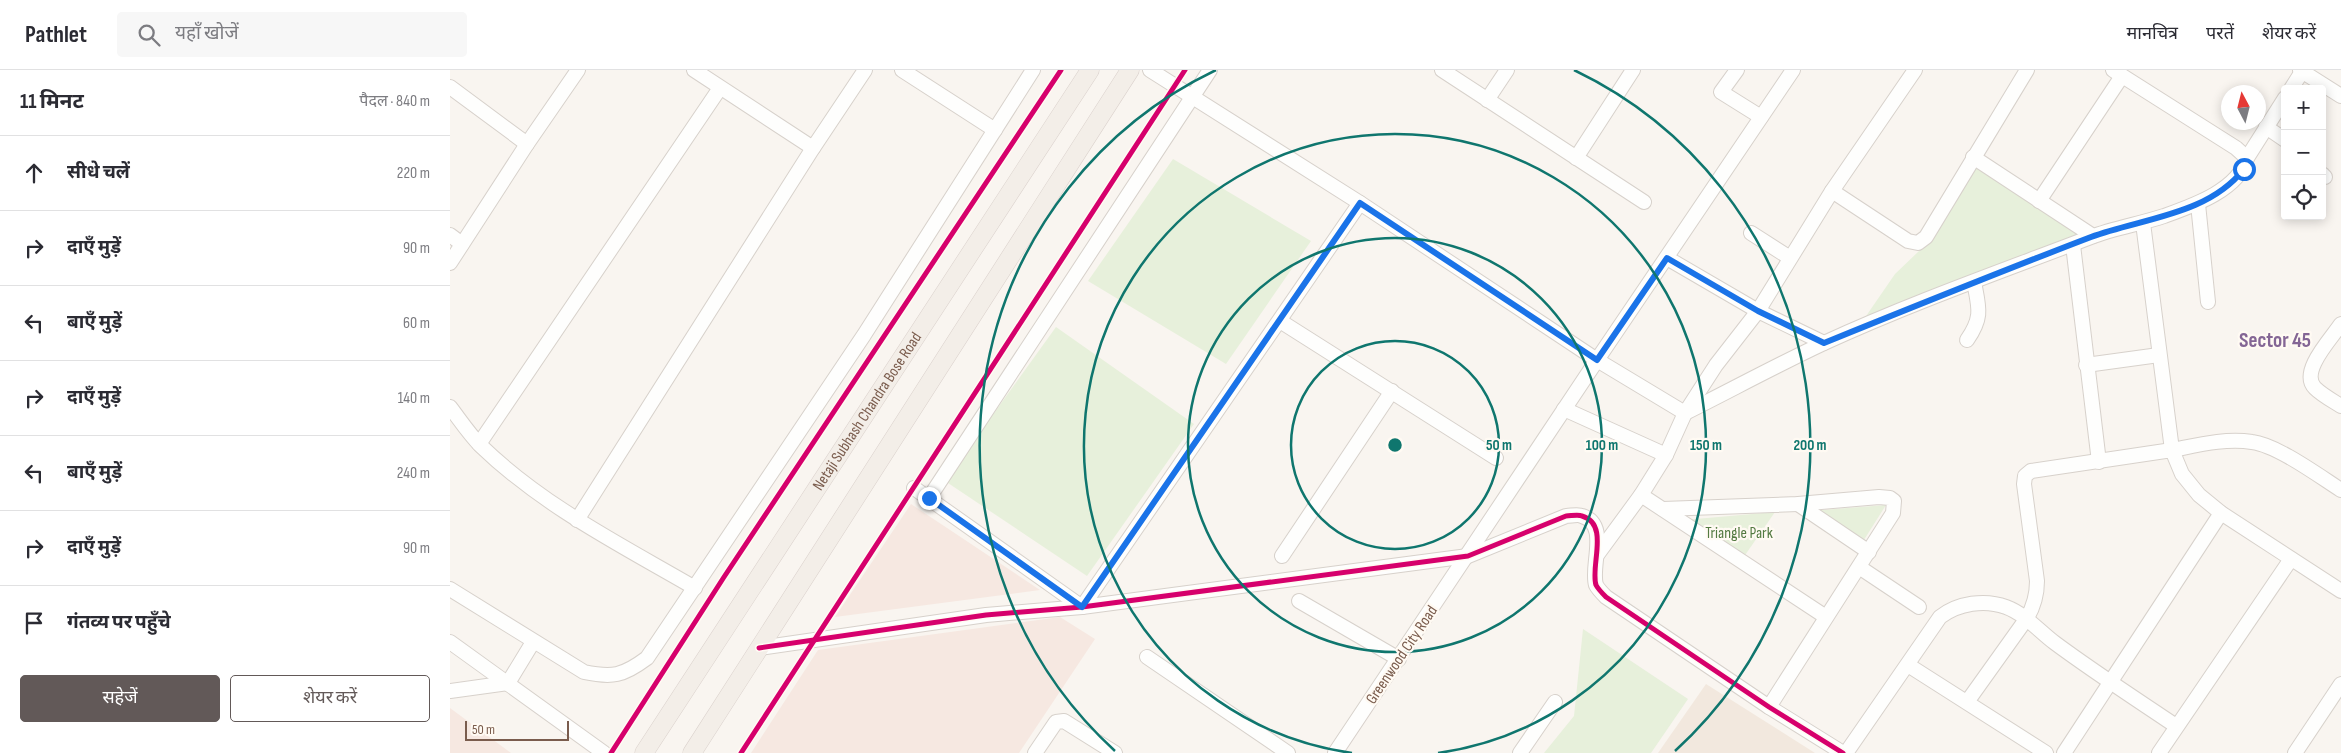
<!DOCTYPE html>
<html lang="hi">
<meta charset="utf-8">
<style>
:root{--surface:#fff;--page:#f7f7f7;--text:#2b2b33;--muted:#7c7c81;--line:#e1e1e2;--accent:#625958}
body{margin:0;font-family:"Sofia Sans Condensed","Noto Sans Devanagari",sans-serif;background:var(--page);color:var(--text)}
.controls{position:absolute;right:15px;top:15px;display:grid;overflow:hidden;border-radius:5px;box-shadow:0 2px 12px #0003}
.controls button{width:45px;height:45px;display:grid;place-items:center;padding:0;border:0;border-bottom:1px solid var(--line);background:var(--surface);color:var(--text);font:25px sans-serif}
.compass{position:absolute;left:1771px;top:15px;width:45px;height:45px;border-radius:50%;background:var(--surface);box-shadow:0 2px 12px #0003;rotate:353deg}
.scale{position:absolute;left:15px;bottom:12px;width:104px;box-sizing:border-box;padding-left:5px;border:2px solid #7a5c4d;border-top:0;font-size:14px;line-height:18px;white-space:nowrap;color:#7a5c4d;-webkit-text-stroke:4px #fffaf3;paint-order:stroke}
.stop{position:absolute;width:15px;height:15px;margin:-11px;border:4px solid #1a73e8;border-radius:50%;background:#fff}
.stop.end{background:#1a73e8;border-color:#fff;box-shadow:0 1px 5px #0008}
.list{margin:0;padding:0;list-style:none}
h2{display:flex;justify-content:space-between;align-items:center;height:65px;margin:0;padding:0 20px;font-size:21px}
h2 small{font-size:16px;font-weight:400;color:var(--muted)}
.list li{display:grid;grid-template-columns:32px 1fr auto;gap:15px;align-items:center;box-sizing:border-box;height:75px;padding:0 20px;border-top:1px solid var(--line)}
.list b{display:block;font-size:19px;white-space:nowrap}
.list em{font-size:16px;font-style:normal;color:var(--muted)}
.actions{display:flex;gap:10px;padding:15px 20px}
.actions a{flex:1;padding:11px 0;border:1px solid var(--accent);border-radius:5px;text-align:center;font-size:18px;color:var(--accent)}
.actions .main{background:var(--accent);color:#fff}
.icon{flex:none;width:28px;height:28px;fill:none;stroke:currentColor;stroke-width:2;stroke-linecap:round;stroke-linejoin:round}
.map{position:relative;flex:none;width:1891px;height:683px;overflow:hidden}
header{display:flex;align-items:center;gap:30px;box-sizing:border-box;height:70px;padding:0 25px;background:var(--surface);border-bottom:1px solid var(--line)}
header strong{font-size:24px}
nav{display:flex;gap:28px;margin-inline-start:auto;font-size:18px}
.search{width:350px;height:45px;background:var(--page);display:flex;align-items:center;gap:12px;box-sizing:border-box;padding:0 18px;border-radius:5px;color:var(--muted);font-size:19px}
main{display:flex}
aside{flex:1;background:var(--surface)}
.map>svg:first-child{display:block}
.residential{fill:#f2e8de}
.commercial{fill:#f6e8e1}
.green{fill:#e7f0db}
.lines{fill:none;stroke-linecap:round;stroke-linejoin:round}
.minor-casing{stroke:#d7d1cb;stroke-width:16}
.major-casing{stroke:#dad1cc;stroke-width:19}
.minor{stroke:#fefefd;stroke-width:14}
.major{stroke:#f3eee8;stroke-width:18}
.cycleway-casing{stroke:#fffaf3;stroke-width:8}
.cycleway{stroke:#d6006c;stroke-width:5}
.route{stroke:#1a73e8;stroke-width:6}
.ring{fill:none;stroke:#0f766e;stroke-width:2.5}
.labels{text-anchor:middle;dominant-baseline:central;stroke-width:4.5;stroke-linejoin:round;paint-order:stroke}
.street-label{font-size:16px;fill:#7a5c4d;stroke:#fffaf3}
.park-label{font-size:16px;fill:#537a41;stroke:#fffaf3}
.district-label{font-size:21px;font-weight:bold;fill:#846695;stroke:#fffaf3}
.centre{fill:#0f766e;stroke:#fffaf3;stroke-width:2.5}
.ring-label{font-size:15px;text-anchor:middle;font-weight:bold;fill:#0f766e;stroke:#fffaf3;stroke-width:4.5;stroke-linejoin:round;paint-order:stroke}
</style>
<header>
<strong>Pathlet</strong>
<div class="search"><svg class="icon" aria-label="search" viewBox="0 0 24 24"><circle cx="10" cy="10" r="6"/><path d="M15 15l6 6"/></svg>यहाँ खोजें</div>
<nav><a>मानचित्र</a><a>परतें</a><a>शेयर करें</a></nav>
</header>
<main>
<aside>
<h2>11 मिनट<small>पैदल · 840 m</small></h2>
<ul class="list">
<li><svg class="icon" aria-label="ahead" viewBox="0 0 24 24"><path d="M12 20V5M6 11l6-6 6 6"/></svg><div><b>सीधे चलें</b></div><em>220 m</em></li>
<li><svg class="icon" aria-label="right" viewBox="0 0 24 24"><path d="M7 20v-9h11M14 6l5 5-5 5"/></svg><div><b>दाएँ मुड़ें</b></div><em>90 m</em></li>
<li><svg class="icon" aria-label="left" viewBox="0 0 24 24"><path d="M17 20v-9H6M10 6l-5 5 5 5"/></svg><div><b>बाएँ मुड़ें</b></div><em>60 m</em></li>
<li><svg class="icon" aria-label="right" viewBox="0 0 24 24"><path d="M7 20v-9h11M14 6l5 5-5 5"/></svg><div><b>दाएँ मुड़ें</b></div><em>140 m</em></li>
<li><svg class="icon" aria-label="left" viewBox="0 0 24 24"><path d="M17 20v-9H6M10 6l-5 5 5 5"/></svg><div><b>बाएँ मुड़ें</b></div><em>240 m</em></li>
<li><svg class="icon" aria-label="right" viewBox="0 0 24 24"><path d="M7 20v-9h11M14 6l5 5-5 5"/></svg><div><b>दाएँ मुड़ें</b></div><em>90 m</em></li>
<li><svg class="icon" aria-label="arrive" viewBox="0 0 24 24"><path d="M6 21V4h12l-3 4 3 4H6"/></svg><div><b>गंतव्य पर पहुँचे</b></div></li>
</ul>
<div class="actions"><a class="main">सहेजें</a><a>शेयर करें</a></div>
</aside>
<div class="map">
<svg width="1891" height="683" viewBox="0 0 1891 683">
<rect width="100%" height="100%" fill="#f9f5f0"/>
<polygon class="residential" points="1256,614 1365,683 1208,683"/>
<g class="commercial">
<polygon points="461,434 590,520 385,547"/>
<polygon points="610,547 645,569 569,683 301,683 368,580"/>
<polygon points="0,638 61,683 0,683"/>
</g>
<g class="green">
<polygon points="723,89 861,171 776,294 638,211"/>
<polygon points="1524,92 1634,165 1414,249 1445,204 1469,181"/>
<polygon points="606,257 744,354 637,506 495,411"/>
<polygon points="1436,435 1412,473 1359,441"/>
<polygon points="1325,442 1293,488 1234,450"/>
<polygon points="1133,559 1238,629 1201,683 1094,683 1124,646"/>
</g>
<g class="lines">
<defs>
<g id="minor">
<polyline points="244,0 363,78"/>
<polyline points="452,0 545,60"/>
<polyline points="700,0 910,133 1147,290 1235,343"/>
<polyline points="992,0 1194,132"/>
<polyline points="1287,0 1271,22 1311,47"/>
<polyline points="1663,0 1786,78 1797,88"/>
<polyline points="1850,0 1891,26"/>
<polyline points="0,17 77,74"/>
<polyline points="1841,19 1853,0"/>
<polyline points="1037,30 1057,0"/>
<polyline points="1816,57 1835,70"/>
<polyline points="1523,87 1643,166"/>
<polyline points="1126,88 1183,0"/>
<polyline points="1872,104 1875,107"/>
<polyline points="1382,121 1458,171 1468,173 1476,167 1577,0"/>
<polyline points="1589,131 1672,6"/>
<polyline points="1748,134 1758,232"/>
<path d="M1693 153 1722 380C1748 375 1775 368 1802 372 1827 375 1869 406 1891 420"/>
<polyline points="1301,163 1340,188"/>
<polyline points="0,165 12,174"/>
<polyline points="1623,175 1649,392"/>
<polyline points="1217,188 1308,241 1374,273"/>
<polyline points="0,193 77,74 128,0"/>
<polyline points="830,251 1046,388"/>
<path d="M1891 254C1881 269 1849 302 1865 318 1872 325 1883 331 1891 336"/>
<path d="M1517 270C1533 247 1529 238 1524 212"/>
<polyline points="1636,295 1709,285"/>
<path d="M0 337C10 350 19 364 31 376 93 436 171 475 245 518"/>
<polyline points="1114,339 1216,385"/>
<path d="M1235 343C1281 320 1327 295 1374 273 1461 233 1552 201 1641 167 1664 158 1690 154 1714 146 1742 136 1789 120 1797 88L1835 28"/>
<polyline points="29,374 270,18"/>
<polyline points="464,418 632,537"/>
<polyline points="1191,425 1376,547"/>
<polyline points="479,428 760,0"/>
<polyline points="1348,434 1419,482"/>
<polyline points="1213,439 1348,434 1429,427 1440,428 1444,431 1443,443 1319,637"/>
<polyline points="127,450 363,78 415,0"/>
<polyline points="1147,485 1191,425 1216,385 1235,343 1266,295 1308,241 1382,121 1465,0"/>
<polyline points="832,486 942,321"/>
<polyline points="1409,497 1469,537"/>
<path d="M0 519 134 602C162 608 173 606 197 588L414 265 583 0"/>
<polyline points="849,531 949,589"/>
<polyline points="632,537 910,133"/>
<polyline points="0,572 154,683"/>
<path d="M309 578 536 545 632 537 1018 486 1116 446C1121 446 1128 444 1132 446 1160 454 1140 496 1146 515 1148 519 1153 524 1156 527L1319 637 1393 683"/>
<polyline points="697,587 838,683"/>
<polyline points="1458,595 1596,683"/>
<polyline points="58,613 83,572"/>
<polyline points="0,621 58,613"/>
<path d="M1517 632 1577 548C1584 536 1587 526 1587 511L1574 414 1575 406 1581 401 1722 380 1732 404 1749 425 1771 443 1891 521"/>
<polyline points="585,683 606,652 614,651 665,683"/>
<polyline points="885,683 1147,290 1343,0"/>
<polyline points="1070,683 1105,632"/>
<path d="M1396 683 1490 547C1508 533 1535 529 1556 537 1575 544 1589 561 1605 573 1644 602 1686 629 1726 656"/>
<polyline points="1614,683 1771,443"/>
<polyline points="1709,683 1841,489"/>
<polyline points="1845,683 1891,614"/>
</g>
<g id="major">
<path id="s1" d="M194 683 640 0"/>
<polyline points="242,683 680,0"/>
</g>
</defs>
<use href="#minor" class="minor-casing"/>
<use href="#major" class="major-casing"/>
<use href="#minor" class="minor"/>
<use href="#major" class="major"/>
<defs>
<g id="cycleway">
<path d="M309 578 536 545 632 537 1018 486 1116 446C1121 446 1128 444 1132 446 1160 454 1140 496 1146 515 1148 519 1153 524 1156 527L1319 637 1393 683"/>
<polyline points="161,683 274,507 611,0"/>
<polyline points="291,683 735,0"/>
</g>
</defs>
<use href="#cycleway" class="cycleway-casing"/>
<use href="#cycleway" class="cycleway"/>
</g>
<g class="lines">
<path class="route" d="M479 428 632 537 910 133 1147 290 1217 188 1308 241 1374 273C1463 237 1552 201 1641 167 1693 148 1758 145 1794 99"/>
</g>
<g class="ring">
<circle cx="945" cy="375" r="104"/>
<circle cx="945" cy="375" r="207"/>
<path d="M902 683A311 311 0 1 1 988 683"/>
<path d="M665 681A415 415 0 0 1 766 0M1124 0A415 415 0 0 1 1225 681"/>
</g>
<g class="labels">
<g class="street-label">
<text stroke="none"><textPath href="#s1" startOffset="408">Netaji Subhash Chandra Bose Road</textPath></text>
<text transform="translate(952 585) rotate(-56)">Greenwood City Road</text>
</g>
<g class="park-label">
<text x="1289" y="463">Triangle Park</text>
</g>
<g class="district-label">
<text x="1825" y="270">Sector 45</text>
</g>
</g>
<circle cx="945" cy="375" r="8" class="centre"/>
<g class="ring-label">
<text x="1049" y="380">50 m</text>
<text x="1152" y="380">100 m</text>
<text x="1256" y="380">150 m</text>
<text x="1360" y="380">200 m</text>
</g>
</svg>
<div class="controls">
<button>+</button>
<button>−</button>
<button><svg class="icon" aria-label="locate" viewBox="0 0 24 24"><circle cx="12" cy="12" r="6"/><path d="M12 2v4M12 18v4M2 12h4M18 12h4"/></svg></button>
</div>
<svg class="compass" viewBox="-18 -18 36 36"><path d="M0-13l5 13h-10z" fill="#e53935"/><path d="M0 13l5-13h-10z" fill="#7c7c81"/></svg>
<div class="scale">50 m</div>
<div class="stop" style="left:1794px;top:99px"></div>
<div class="stop end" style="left:479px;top:428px"></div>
</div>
</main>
